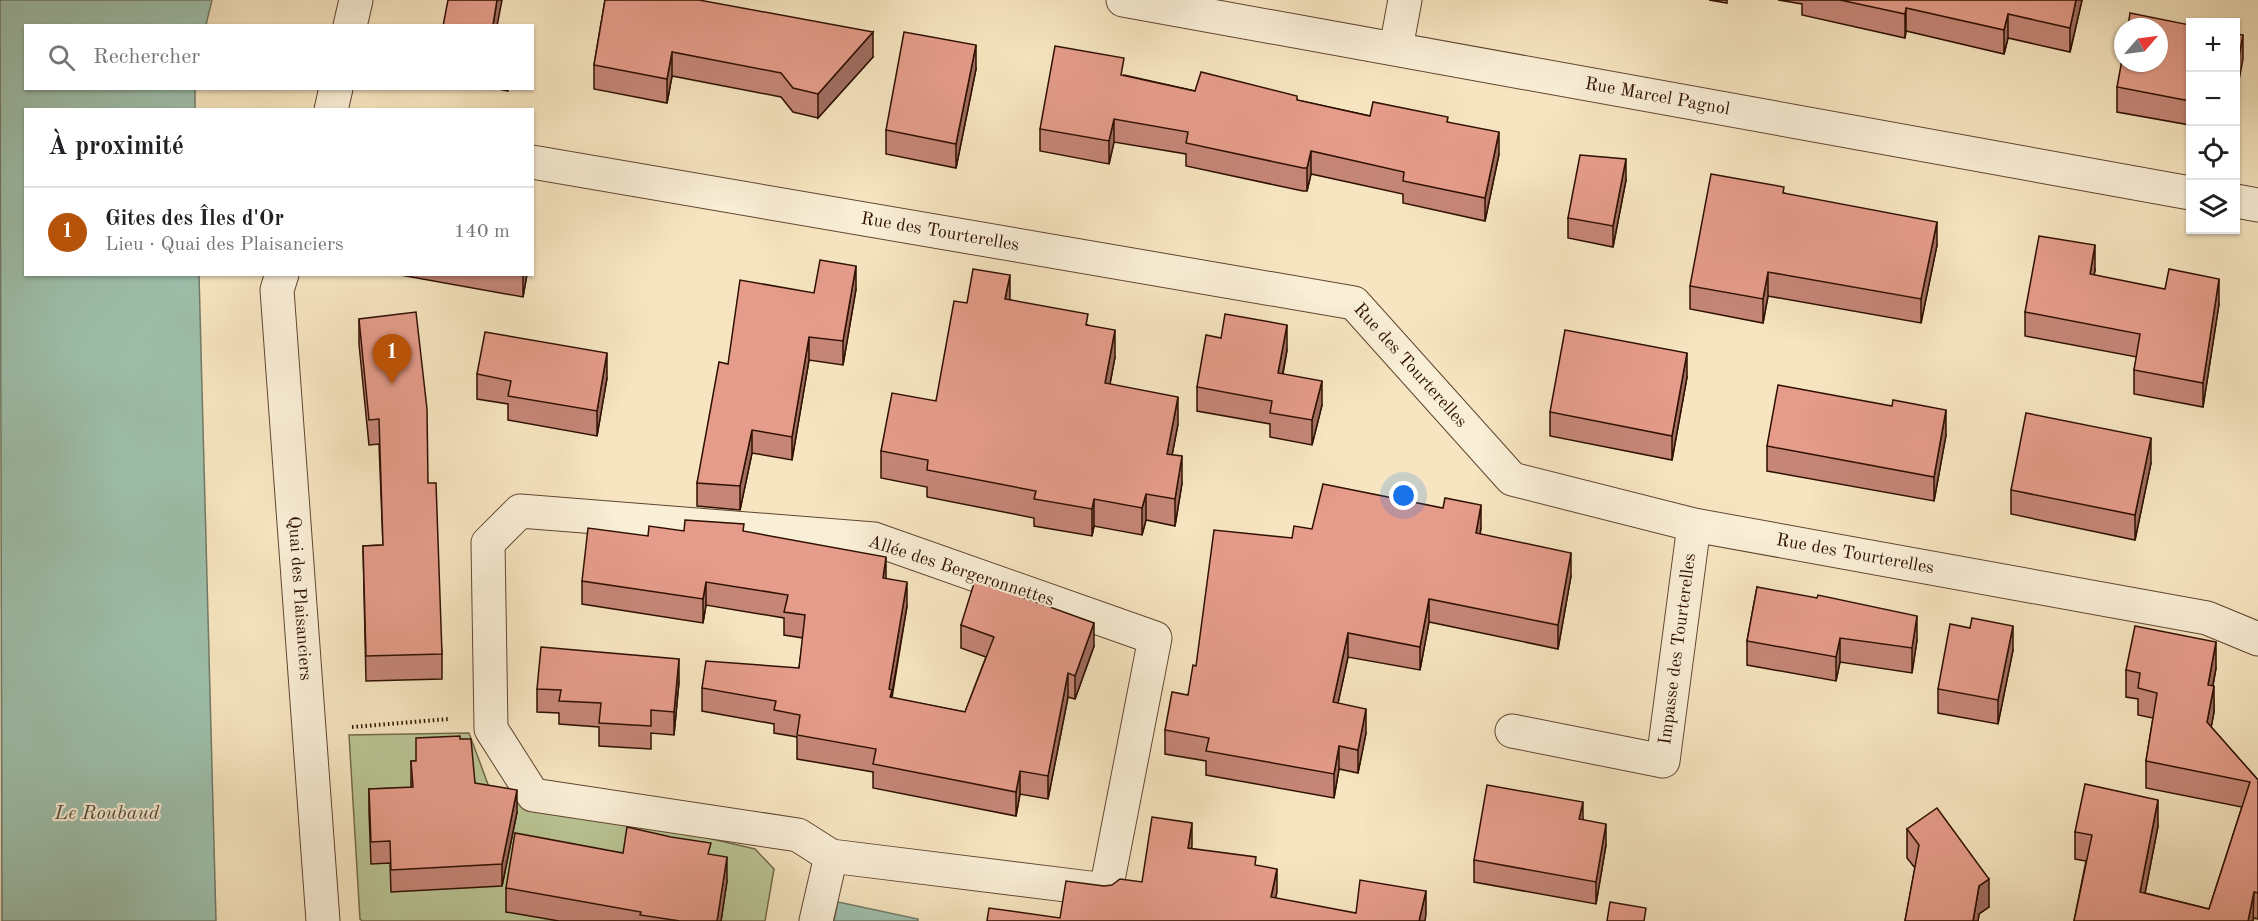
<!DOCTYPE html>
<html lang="fr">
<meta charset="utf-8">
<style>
:root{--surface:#fff;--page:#f6f6f6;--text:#202124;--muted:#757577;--line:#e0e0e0;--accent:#b45309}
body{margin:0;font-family:"Old Standard TT",serif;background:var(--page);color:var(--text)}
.controls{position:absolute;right:18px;top:18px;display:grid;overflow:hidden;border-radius:0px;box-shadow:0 2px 4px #0004}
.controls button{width:54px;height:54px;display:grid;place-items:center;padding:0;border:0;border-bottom:2px solid var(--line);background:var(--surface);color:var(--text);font:30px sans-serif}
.compass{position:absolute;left:2114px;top:18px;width:54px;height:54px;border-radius:50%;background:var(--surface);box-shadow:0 2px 4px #0004;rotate:62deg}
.you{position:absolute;left:1404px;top:496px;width:21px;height:21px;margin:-15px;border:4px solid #fff;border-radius:50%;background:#1a73e8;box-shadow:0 0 0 9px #1a73e833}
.badge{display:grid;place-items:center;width:39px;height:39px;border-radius:50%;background:var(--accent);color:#fff;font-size:20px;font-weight:700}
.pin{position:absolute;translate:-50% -50px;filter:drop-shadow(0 2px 3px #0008)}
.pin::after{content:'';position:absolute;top:32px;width:21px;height:18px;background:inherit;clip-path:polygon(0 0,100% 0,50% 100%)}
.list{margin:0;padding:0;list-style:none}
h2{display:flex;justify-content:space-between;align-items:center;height:78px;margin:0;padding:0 24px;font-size:26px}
h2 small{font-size:20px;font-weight:400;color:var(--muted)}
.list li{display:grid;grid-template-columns:39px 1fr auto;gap:18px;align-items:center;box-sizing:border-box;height:90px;padding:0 24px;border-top:2px solid var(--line)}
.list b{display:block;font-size:22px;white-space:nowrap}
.list p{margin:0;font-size:20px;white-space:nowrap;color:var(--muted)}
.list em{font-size:20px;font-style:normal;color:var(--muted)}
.icon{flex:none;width:33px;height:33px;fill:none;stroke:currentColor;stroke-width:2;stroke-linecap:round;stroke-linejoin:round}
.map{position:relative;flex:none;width:2258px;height:921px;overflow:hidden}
.search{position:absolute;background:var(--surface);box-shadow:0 2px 4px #0004;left:24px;top:24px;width:510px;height:66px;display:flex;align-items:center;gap:15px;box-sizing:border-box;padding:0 21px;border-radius:0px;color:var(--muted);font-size:22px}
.panel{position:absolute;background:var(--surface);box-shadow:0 2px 4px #0004;left:24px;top:108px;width:510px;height:168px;border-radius:0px}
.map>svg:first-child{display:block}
.green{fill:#bac595;stroke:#746a4a;stroke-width:1.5}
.water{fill:#9ec0ac;stroke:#727a67;stroke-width:1.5}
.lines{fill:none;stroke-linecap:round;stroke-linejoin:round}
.minor-casing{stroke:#614530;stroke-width:35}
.path{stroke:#2f1000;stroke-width:4;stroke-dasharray:1.5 3;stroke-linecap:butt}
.minor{stroke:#f9eed6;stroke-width:33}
.wall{fill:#c58677;stroke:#2f1000;stroke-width:1.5}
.shaded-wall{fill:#a06d61;stroke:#2f1000;stroke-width:1.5}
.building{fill:#e59c8a;stroke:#2f1000;stroke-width:1.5}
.labels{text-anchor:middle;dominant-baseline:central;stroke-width:4.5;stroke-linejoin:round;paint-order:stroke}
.street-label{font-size:18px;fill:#2f1000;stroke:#f9eed6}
.water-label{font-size:20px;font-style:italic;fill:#564e3c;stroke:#f9eed6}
</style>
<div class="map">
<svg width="2258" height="921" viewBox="0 0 2258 921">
<rect width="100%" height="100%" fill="#f6e5c0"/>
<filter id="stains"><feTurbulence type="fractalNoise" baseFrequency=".00333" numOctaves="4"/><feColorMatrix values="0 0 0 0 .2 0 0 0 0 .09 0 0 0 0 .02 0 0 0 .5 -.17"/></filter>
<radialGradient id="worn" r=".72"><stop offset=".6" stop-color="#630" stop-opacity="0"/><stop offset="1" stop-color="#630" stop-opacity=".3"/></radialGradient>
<polygon class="green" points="469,733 489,787 755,849 774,869 765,921 362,921 360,919 349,735"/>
<g class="water">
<polygon points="0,0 212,0 206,25 26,26 26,88 195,89 195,109 26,110 26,274 199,275 216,921 2,921"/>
<polygon points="838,902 918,919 918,921 834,921"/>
</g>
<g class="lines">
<defs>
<g id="minor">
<path id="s1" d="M1123 0 2190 193"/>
<polyline points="350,26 356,0"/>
<polyline points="1396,48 1405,0"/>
<polyline points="331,110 336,88"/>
<path id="s2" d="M532 162 1354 303 1512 479 1694 525 2207 618 2258 639"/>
<polyline points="2236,201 2258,205"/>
<path id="s3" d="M282 274 277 290 323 921"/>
<polygon points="520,511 874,539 1155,638 1106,890 831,856 798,835 533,795 491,729 488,543"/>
<path id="s4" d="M1512 731 1663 761 1694 525"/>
<polyline points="816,921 831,856"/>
</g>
</defs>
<use href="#minor" class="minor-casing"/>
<polyline class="path" points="352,727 449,719"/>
<use href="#minor" class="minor"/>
</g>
<g class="wall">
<polygon points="605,0 873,57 818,118 793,112 781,97 672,76 667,103 594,89 594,65"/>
<polygon points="1709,0 1727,0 1727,3"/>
<polygon points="1778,0 2082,0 2070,52 2008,38 2004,54 1906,31 1905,38 1802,15 1802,4"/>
<polygon points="2190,25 2190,125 2117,112 2117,87"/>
<polygon points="976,69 956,168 886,154 886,130"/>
<polygon points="1124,75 1195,91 1297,100 1370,116 1448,122 1499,154 1485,221 1403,203 1403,194 1311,174 1307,191 1303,191 1186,166 1186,154 1114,142 1109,164 1040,151 1040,129"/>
<polygon points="494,88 508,88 508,91"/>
<polygon points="1626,180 1613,247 1568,238 1568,218"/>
<polygon points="1784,193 1937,245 1921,323 1768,296 1763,323 1690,309 1690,286"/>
<polygon points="2095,270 2094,275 2219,304 2203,407 2134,394 2134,370 2137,357 2025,336 2025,312"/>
<polygon points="395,274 527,274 523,297"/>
<polygon points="856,289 843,365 809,360 792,460 752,453 740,510 697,506 697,483 728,364 814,293"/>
<polygon points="1010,300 1088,325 1115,357 1110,384 1178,424 1172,455 1182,483 1175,526 1146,520 1142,535 1094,526 1092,536 1034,526 1034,518 927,497 927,487 881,478 881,451 936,401 967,303"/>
<polygon points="359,319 428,483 442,654 442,679 366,681 363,546 383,545 379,444 369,445 359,344"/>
<polygon points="1287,350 1283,374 1322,405 1312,445 1270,437 1270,424 1197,411 1197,387"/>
<polygon points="477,374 607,378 597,436 508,420 508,404 477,399"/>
<polygon points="1687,377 1672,460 1550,436 1550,412"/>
<polygon points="1946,435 1934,501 1767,471 1767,446"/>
<polygon points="2151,463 2135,540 2011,514 2011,490"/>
<polygon points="1481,528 1480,534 1571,576 1558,649 1429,622 1420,670 1348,657 1338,703 1366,733 1358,773 1339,769 1334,798 1206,775 1206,761 1165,754 1165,730 1188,695 1196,666 1292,538 1312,529"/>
<polygon points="684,531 744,532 886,578 907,606 892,698 965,712 986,657 961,648 961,625 1094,646 1075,699 1068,697 1048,799 1020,794 1016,816 873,788 873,772 797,759 797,737 774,733 774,724 702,711 702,688 799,668 803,638 784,635 784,618 706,605 703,623 582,604 582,581 648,536"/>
<polygon points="1757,587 1917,640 1912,673 1840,662 1836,681 1747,665 1747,641"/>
<polygon points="2013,650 1998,724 1938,713 1938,689"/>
<polygon points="2216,668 2213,686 2214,712 2211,727 2258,780 2258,919 2254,918 2253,921 2074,921 2086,861 2075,859 2075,832 2158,826 2145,893 2209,909 2242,807 2146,788 2146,761 2153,718 2138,715 2138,699 2126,697 2126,670"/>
<polygon points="679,682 674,735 651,733 651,749 599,746 599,727 559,724 559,713 537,712 537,689"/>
<polygon points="460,739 475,783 517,812 502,886 391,892 390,863 371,864 369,812 369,789 411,788 411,761 416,761"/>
<polygon points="1583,819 1606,845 1596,904 1474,882 1474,860"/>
<polygon points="1907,829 1989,907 1979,914 1978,921 1905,921 1915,868 1907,858"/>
<polygon points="623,853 711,855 727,881 721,921 559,921 506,912 506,888"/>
</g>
<g class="shaded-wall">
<polygon points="497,0 502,0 497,26 493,26"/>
<polygon points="2076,0 2082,0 2070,52 2070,28"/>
<polygon points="1906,8 1906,31 1905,38 1905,14"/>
<polygon points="2008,14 2008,38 2004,54 2004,30"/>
<polygon points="873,32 873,57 818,118 818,94"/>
<polygon points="2243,35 2243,59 2235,101 2235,77"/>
<polygon points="976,45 976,69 956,168 956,144"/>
<polygon points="672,52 672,76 667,103 667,79"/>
<polygon points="1114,119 1114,142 1109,164 1109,141"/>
<polygon points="1499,132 1499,154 1485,221 1485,198"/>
<polygon points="1311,151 1311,174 1307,191 1307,168"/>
<polygon points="1626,159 1626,180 1613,247 1613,226"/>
<polygon points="533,216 533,239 532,244 532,221"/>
<polygon points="1937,222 1937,245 1921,323 1921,299"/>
<polygon points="2095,245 2095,270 2090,298 2090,274"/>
<polygon points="856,266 856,289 843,365 843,341"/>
<polygon points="1768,272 1768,296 1763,323 1763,299"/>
<polygon points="523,274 527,274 523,297"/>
<polygon points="1010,275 1010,302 1005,299"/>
<polygon points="2219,279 2219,304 2203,407 2203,383"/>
<polygon points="1287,325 1287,350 1278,398 1278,373"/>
<polygon points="1115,330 1115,357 1105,410 1105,383"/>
<polygon points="809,337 809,360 792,460 792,437"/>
<polygon points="607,353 607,378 597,436 597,411"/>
<polygon points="1687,353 1687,377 1672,460 1672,436"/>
<polygon points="1322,381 1322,405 1312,445 1312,420"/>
<polygon points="1178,397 1178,424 1167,481 1167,454"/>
<polygon points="1946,410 1946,435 1934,501 1934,477"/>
<polygon points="752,430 752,453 740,510 740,486"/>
<polygon points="2151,438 2151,463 2135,540 2135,515"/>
<polygon points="1182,456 1182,483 1175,526 1175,499"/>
<polygon points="1146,494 1146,520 1142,535 1142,508"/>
<polygon points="1094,499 1094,526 1092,536 1092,509"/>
<polygon points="1481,505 1481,528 1476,557 1476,533"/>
<polygon points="1571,553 1571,576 1558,649 1558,625"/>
<polygon points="886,557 886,580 883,578"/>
<polygon points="706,582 706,605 703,623 703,599"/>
<polygon points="907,582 907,606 890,704 889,689"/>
<polygon points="1429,599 1429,622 1420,670 1420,647"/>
<polygon points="1917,616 1917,640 1912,673 1912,648"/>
<polygon points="1094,623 1094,646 1075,699 1075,676"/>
<polygon points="2013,626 2013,650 1998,724 1998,700"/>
<polygon points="1348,633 1348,657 1333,726 1333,702"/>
<polygon points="1840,638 1840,662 1836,681 1836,657"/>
<polygon points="2216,642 2216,668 2208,711 2208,685"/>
<polygon points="679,659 679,682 674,735 674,712"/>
<polygon points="1068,673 1068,697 1048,799 1048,776"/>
<polygon points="2214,686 2214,712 2207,749 2207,722"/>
<polygon points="1366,709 1366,733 1358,773 1358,750"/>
<polygon points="1339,746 1339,769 1334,798 1334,774"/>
<polygon points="1020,771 1020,794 1016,816 1016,792"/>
<polygon points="517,790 517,812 502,886 502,864"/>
<polygon points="2158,800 2158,826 2140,919 2140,892"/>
<polygon points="1583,802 1583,824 1579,819"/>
<polygon points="1192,823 1192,846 1188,871 1188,848"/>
<polygon points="1606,824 1606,845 1596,904 1596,882"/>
<polygon points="727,857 727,881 721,921 717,921"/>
<polygon points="1277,869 1277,892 1271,920 1271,897"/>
<polygon points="1989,879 1989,907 1979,914 1978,921 1973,921 1979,886"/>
<polygon points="1426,891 1426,914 1425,921 1419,921"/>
<polygon points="2254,892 2253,921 2248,921"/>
</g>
<g class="building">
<polygon points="448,0 497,0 493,25 496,26 443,26"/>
<polygon points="605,0 699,0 873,32 818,94 793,88 781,73 672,52 667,79 594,65"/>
<polygon points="1840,0 2076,0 2070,28 2008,14 2004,30 1906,8 1905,14"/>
<polygon points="2130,13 2190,25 2190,101 2117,87 2123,54 2123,63 2159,63 2159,27 2128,27"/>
<polygon points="904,32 976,45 956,144 886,130"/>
<polygon points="2235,34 2243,35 2235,77"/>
<polygon points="1055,46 1124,58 1121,75 1195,91 1201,72 1297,96 1297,100 1370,116 1373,102 1448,117 1447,122 1499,132 1485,198 1403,181 1404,172 1311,151 1307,168 1303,168 1186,143 1188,132 1114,119 1109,141 1040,129"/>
<polygon points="1580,155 1626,159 1613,226 1568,218"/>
<polygon points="1711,174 1784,187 1783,193 1937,222 1921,299 1768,272 1763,299 1690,286"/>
<polygon points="2039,236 2095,245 2090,274 2165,289 2169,269 2219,279 2203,383 2134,370 2140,334 2025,312"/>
<polygon points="820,260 856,266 843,341 809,337 792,437 752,430 740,486 697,483 719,362 728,364 740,280 814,293"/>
<polygon points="973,269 1010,275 1005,299 1088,314 1086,325 1115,330 1105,383 1178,397 1167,454 1182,456 1175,499 1146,494 1142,508 1094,499 1092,509 1034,499 1036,491 927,470 928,460 881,451 892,393 936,401 954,301 967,303"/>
<polygon points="416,312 427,409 428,483 436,483 442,654 366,656 363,546 383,545 379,419 369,420 359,319"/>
<polygon points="1225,314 1287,325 1278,373 1322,381 1312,420 1270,413 1272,401 1197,387 1206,335 1221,338"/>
<polygon points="1565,330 1687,353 1672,436 1550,412"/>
<polygon points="485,332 607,353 597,411 508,396 511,381 477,374"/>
<polygon points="1778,385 1892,406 1893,400 1946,410 1934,477 1767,446"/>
<polygon points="2026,413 2151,438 2135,515 2011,490"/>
<polygon points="1323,484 1443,508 1445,498 1481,505 1476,533 1571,553 1558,625 1429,599 1420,647 1348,633 1333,702 1366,709 1358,750 1339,746 1334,774 1206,751 1209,738 1165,730 1172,692 1188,695 1193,665 1196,666 1214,530 1292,538 1294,526 1312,529"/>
<polygon points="685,520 744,524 743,531 886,557 883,578 907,582 889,689 892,690 890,697 965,712 994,637 961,625 975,580 1094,623 1075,676 1068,673 1048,776 1020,771 1016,792 873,764 876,749 797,735 800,715 774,710 776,701 702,688 706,661 799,668 805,615 784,612 788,595 706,582 703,599 582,581 588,528 648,536 649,526 684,531"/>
<polygon points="1757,587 1817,598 1818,595 1917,616 1912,648 1840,638 1836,657 1747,641"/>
<polygon points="1972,618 2013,626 1998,700 1938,689 1950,624 1970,628"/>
<polygon points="2135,626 2216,642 2208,685 2214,686 2207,722 2258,780 2258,893 2254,892 2248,921 2074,921 2092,835 2075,832 2085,784 2158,800 2140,892 2209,909 2250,782 2146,761 2157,693 2138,688 2140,673 2126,670"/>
<polygon points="541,647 679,659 674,712 651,710 651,726 599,723 601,703 559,701 561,690 537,689"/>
<polygon points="460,736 460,739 471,739 475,783 517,790 502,864 391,870 390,841 371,842 369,789 413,787 411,761 416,761 416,738"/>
<polygon points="1487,785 1583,802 1579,819 1606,824 1596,882 1474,860"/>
<polygon points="1937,808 1989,879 1979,886 1973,921 1905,921 1919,845 1907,829"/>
<polygon points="1152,817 1192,823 1188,848 1256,857 1255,865 1277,869 1271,897 1356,913 1360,880 1426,891 1419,921 987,921 989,908 1060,918 1066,881 1104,886 1112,885 1120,879 1142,882"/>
<polygon points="627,827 671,837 711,843 708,854 727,857 717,921 680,921 640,915 641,912 506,888 515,833 623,853"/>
<polygon points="1610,902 1646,908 1644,921 1607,921"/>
</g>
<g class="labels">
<g class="street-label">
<text stroke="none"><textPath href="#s1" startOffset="543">Rue Marcel Pagnol</textPath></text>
<text stroke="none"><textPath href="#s2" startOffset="414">Rue des Tourterelles</textPath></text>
<text stroke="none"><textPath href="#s2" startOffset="918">Rue des Tourterelles</textPath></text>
<text stroke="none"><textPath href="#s2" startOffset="1422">Rue des Tourterelles</textPath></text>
<text transform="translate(961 571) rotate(18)">Allée des Bergeronnettes</text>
<text stroke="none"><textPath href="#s3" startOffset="326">Quai des Plaisanciers</textPath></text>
<text stroke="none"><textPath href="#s4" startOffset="267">Impasse des Tourterelles</textPath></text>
</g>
<g class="water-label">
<text x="107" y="814">Le Roubaud</text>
</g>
</g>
<rect width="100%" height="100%" filter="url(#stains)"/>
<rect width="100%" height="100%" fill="url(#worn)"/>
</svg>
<div class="controls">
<button>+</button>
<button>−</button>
<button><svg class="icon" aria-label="locate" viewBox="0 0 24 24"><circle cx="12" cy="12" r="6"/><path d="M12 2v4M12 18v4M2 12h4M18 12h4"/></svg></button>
<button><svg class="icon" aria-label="layers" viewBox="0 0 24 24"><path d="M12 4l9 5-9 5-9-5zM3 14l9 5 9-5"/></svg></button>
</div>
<svg class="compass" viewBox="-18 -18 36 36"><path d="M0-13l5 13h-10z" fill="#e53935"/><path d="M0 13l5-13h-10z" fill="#757577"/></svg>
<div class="you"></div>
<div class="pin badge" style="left:392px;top:384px">1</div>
<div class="search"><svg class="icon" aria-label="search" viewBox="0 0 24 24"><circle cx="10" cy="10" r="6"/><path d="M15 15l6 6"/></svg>Rechercher</div>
<section class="panel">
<h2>À proximité<small></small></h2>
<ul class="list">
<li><span class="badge">1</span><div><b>Gites des Îles d'Or</b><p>Lieu · Quai des Plaisanciers</p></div><em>140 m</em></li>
</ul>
</section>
</div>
